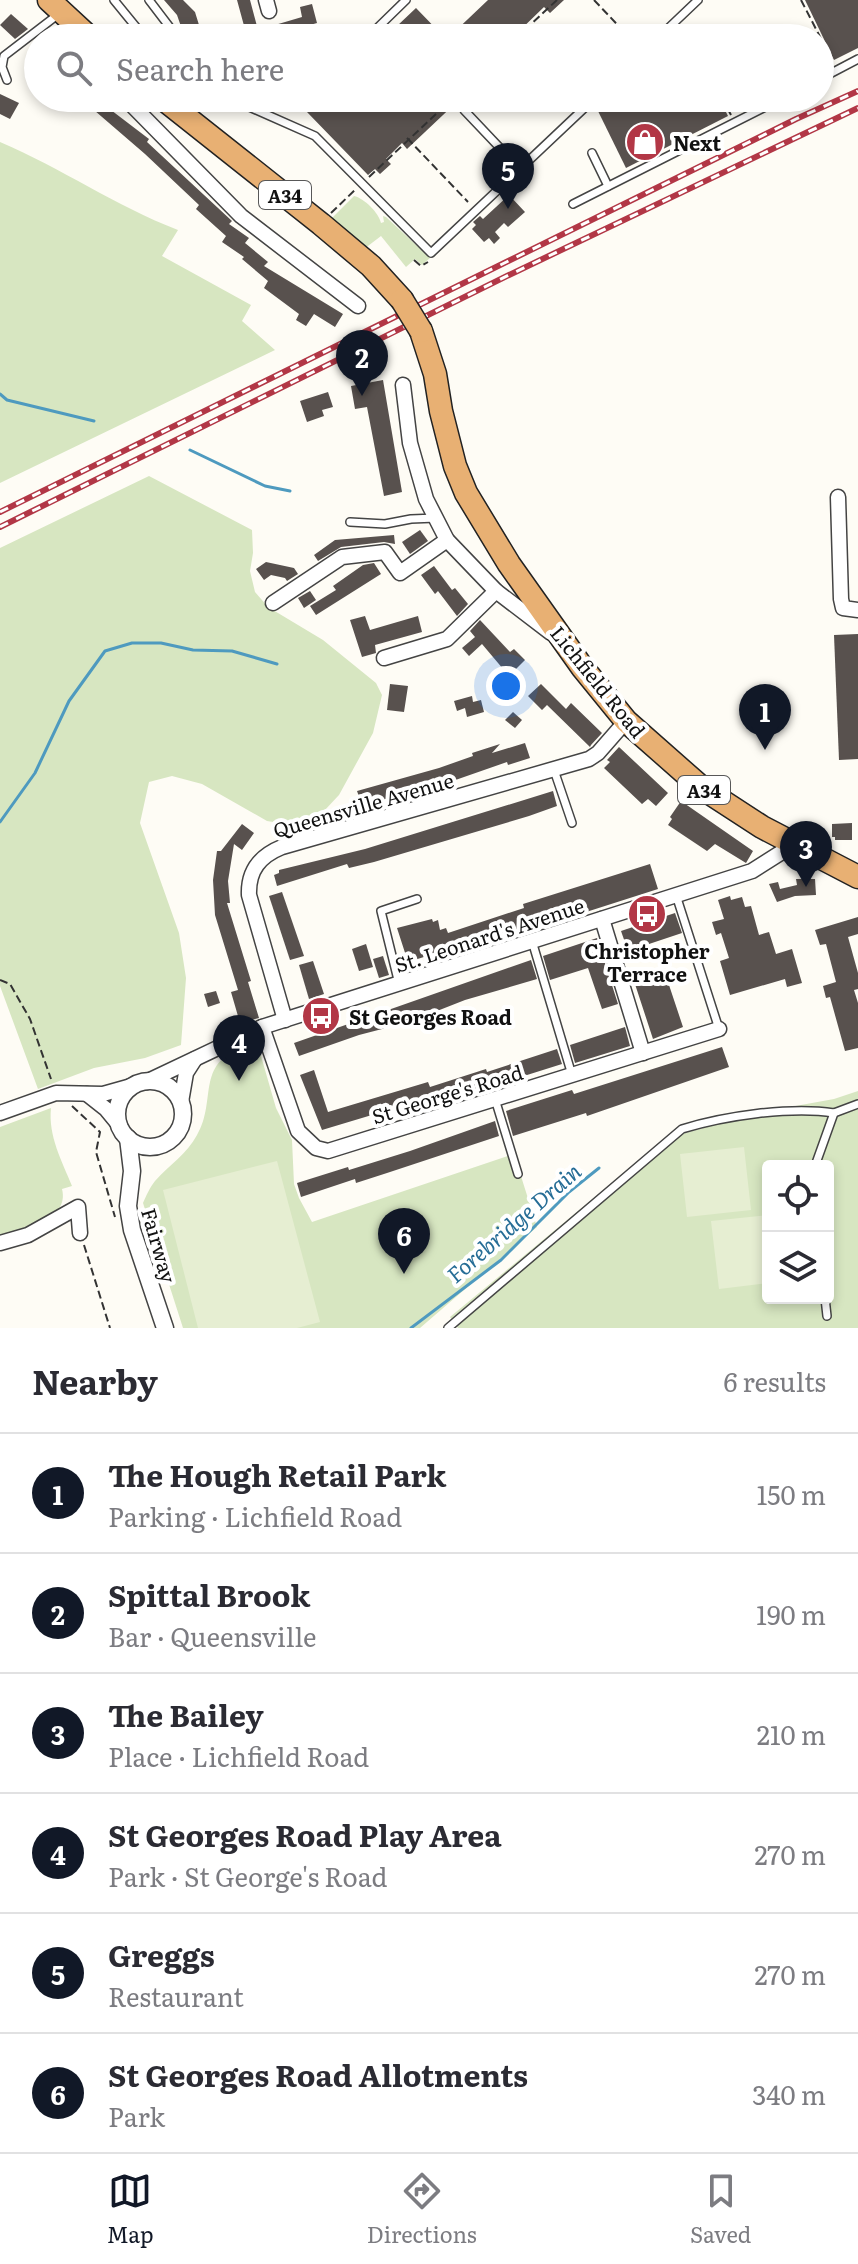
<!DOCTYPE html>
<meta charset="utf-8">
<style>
:root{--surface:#fff;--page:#f2f2f3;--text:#2b2b33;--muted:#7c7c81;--line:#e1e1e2;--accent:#111827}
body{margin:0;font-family:Literata,serif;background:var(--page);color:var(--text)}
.controls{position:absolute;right:24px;bottom:24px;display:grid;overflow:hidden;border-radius:8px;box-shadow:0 4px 12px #0003}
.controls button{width:72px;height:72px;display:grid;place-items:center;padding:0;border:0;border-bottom:2px solid var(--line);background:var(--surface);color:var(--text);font:40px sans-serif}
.you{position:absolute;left:506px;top:686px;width:28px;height:28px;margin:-20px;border:6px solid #fff;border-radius:50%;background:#1a73e8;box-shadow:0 0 0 12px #1a73e833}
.badge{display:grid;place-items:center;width:52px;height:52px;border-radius:50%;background:var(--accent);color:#fff;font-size:26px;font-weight:700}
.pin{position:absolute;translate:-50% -66px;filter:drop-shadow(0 2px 4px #0008)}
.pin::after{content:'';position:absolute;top:42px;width:28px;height:24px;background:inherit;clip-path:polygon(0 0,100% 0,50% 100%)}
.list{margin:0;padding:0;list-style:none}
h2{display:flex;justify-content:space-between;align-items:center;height:104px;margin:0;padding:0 32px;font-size:34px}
h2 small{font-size:26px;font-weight:400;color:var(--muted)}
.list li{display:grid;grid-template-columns:52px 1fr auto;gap:24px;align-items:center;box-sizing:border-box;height:120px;padding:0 32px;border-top:2px solid var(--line)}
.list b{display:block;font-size:30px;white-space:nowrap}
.list p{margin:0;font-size:26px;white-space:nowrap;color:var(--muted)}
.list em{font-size:26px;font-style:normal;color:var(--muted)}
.icon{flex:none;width:44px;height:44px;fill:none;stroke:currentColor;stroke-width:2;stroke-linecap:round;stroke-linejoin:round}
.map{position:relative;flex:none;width:858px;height:1328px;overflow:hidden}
.search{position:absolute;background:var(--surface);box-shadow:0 4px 12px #0003;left:24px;right:24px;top:24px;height:88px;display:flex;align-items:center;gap:20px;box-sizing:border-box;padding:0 28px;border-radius:44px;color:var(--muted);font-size:30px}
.sheet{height:824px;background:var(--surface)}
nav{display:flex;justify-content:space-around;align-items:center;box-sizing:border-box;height:112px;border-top:2px solid var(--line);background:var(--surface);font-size:22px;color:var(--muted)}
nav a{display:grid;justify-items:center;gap:4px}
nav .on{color:var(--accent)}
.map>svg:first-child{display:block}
.green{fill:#d7e6c1;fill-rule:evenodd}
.pitch{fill:#e6eed2}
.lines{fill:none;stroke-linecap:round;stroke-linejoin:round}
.stream{stroke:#4e9abf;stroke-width:3}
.building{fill:#58514e}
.service-casing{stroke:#444;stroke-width:10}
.minor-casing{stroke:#444;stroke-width:17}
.tertiary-casing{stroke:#444;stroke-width:19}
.trunk-casing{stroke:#222;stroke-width:25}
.path{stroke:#333;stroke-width:2;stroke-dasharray:8 4;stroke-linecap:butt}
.service{stroke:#fff;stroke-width:7}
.minor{stroke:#fff;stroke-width:14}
.tertiary{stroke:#fff;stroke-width:16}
.trunk{stroke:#e8b073;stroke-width:22}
.rail-casing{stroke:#b23746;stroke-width:6}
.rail{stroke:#fff;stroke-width:3;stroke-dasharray:9;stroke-linecap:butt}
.trunk-bridge-casing{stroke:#222;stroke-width:25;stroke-linecap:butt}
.trunk-bridge{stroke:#e8b073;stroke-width:22}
.labels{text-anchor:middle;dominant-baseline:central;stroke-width:8;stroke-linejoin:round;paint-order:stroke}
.shield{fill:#fff;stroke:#585858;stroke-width:2}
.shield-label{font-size:18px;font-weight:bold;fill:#111}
.poi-label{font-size:20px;font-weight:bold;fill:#111;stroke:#fff;text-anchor:start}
.street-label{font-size:20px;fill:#111;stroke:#fff}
.water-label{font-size:22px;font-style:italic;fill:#266d96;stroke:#fff}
</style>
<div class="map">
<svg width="858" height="1328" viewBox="0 0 858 1328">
<rect width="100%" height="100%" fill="#fefcf5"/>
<g class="green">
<path d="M0 142C61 168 116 206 178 230L162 256 251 305 242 321 275 350 0 483Z"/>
<path d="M354 196C364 198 379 213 381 223L384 222 383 216 386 217 430 258 422 265 415 259 406 267 381 236 364 249 331 219Z"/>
<polygon points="149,476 252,530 253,553 250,571 255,592 268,607 323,640 376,683 382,695 373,733 339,795 324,811 291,825 267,821 202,784 172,776 149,782 140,823 179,933 186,978 181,1045 145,1058 94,1068 38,1089 0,986 0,548"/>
<path d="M250 1046 261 1056 276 1108 292 1140 294 1184 299 1198 312 1222 514 1154 537 1227 420 1328H183L143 1203C146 1196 150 1187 155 1181 169 1165 187 1154 197 1135 218 1099 193 1060 250 1046Z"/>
<path d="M858 1091V1328H458L450 1317 666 1138 768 1111 834 1099ZM768 1166H828V1298H768Z"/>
<path d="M51 1108C48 1136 62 1161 72 1186L62 1189C70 1220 23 1231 0 1238V1127Z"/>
</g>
<g class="pitch">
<polygon points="744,1147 751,1210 687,1217 680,1154"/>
<polygon points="277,1161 320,1322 297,1328 198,1328 163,1190"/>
<polygon points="768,1215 768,1283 719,1289 711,1221"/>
</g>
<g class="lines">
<g class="stream">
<polyline points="0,394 7,400 94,421"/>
<polyline points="190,450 265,486 290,491"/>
<polyline points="0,822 35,773 69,701 105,651 132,643 161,643 193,650 232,651 277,664"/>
<polyline points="411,1328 501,1260 569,1192 599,1168"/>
</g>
</g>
<g class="building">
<polygon points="164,0 183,0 195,12 203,38 185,38 177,15"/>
<polygon points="237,0 250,0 258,30 302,17 300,7 312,4 317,23 303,27 304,31 279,38 239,38 238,35 246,33"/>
<polygon points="488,0 564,0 550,13 544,7 512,38 448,38"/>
<polygon points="805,0 858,0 858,48 834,60"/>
<polygon points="416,8 445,38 384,38 397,26"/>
<polygon points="11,14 28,29 15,39 0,25"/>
<polygon points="0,94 19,103 10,119 0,114"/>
<polygon points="80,98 103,98 110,103 107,107 149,139 147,142 232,221 229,224 249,238 245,243 268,262 264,266 343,314 335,327 314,314 306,326 296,320 299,314 264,288 268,281 242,259 244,257 222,242 226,236 196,209 199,205 145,154"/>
<polygon points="321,98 461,98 407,149 402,143 386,159 391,164 380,174 375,169 368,175 307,112"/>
<polygon points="618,98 719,98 728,116 626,168 597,109"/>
<polygon points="509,195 525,212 508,227 504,223 495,232 500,238 494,244 489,238 484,242 472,229 476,225 473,222 480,216 483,219"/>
<polygon points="383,380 402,492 384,496 367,407 355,409 351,386"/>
<polygon points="328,392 333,407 322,410 324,416 307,422 300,401"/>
<polygon points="420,530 428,541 410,554 402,542"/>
<polygon points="394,535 395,544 384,542 341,547 318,561 314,555 335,540"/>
<polygon points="266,562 294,568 298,574 287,581 285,578 271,575 264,580 256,569"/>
<polygon points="374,563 381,574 316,615 310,606 336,590 333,586 363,565"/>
<polygon points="434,566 452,590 455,588 468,604 457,616 438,591 435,594 421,575"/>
<polygon points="310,591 316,600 304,608 298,598"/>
<polygon points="365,616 370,630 418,616 422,632 375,645 376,653 362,657 350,620"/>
<polygon points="480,620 510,652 514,649 525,660 509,676 482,644 469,656 462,648 475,637 470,631"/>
<polygon points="858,634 858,759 839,760 834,635"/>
<polygon points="390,684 408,686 404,712 387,710"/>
<polygon points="541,684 566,709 571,703 602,733 591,745 590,747 547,705 542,710 528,696"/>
<polygon points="472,696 473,702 481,700 484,712 467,717 465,708 457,711 454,701"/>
<polygon points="513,712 522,720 515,728 505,720"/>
<polygon points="525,743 530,758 508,765 507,762 444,784 362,805 357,791 439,768 473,756 472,753 500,744 492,753"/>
<polygon points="619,747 668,793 656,806 648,799 642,804 604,768 610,762 607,760"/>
<polygon points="553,791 557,806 529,816 374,862 349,868 347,864 277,886 274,875 279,873 279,870 365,849"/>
<polygon points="681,801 753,851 746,863 715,844 707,851 668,825 672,819 670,817"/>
<polygon points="348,805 351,816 340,819 337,809"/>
<polygon points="852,823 852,840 835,840 835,837 832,837 832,824"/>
<polygon points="242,824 254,833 242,850 234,844 228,881 230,903 227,903 251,981 248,982 259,1018 240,1023 231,992 238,990 215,915 213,880 217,851 221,851"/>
<polygon points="650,864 658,889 464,951 462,945 408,962 397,928 432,919 433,922 438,920 440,930 446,928 448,933 524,908 523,904"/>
<polygon points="796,879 815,879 816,895 795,896 777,902 769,884 778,882 780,889 797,885"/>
<polygon points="282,892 304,956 290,960 269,896"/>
<polygon points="730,896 731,900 742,897 745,907 751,906 759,935 769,932 776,954 792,949 802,983 787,987 785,979 730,995 720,961 729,958 721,933 716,935 712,922 724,919 718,900"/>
<polygon points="675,913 682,933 628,951 621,931"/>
<polygon points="858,917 858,934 848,937 858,973 858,989 854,990 858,1003 858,1048 845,1051 830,997 826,998 823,986 836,982 826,944 820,945 815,930"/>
<polygon points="597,938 618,1004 602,1009 588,968 550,980 543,956"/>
<polygon points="366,944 373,967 359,971 352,949"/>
<polygon points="383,956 389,975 379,978 373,959"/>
<polygon points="531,960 537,979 465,1000 409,1022 359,1035 299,1056 294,1043"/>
<polygon points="313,961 324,994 309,999 299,965"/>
<polygon points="651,972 653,976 665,973 683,1027 653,1039 633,978"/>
<polygon points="216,991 220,1003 208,1007 204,994"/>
<polygon points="625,1027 630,1046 575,1063 570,1045"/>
<polygon points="722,1047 729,1067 587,1116 586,1113 513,1136 506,1111 572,1090 574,1094"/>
<polygon points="557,1049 562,1064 438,1103 435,1096 322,1130 300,1075 314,1070 328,1112 428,1082 430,1087 486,1069 487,1072"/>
<polygon points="495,1121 499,1136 387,1173 356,1183 355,1179 301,1197 297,1183 348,1167 349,1170 410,1151"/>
</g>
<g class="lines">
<defs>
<g id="service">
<polyline points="114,0 145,38"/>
<polyline points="149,0 178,38"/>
<polyline points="367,38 406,0"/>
<polyline points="658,38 698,0"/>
<polyline points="820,79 858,59"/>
<polyline points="7,80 2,67 4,56 60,13"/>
<polyline points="229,98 315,136 431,253 595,98"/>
<polyline points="464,110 520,169"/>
<polyline points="592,153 608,186"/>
<polyline points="573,204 783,98"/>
<polyline points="350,522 385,524 411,519 436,518"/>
<polyline points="554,770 572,823"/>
<polyline points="676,895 719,1029"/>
<polyline points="532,941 572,1075"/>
<polyline points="399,984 381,911 417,899"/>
<polyline points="495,1099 518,1174"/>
<polyline points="815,1166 834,1113 858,1104"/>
<polyline points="825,1298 827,1316"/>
<path d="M448 1328 682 1129C724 1116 791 1106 834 1113"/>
</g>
<g id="minor">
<polyline points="266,0 269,11"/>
<polyline points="125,98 241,216 358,306"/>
<polyline points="403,385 410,443 426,499 447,540 496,591 551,633"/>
<polyline points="838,497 841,599 843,608 858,610"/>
<polyline points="273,603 342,557 385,552 400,573 447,540"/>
<polyline points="384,658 447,639 496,591"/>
<polyline points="602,919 643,1053"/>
<path d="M285 1020 249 895C248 870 260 856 282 847L589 759 598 753 626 721"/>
<polyline points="262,1027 298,1131 316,1148 328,1151 719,1029"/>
<polyline points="146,1082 262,1027 752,871 793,845"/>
<polyline points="87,1094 106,1109 120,1126"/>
<polyline points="181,1102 186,1073 195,1059"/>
<polyline points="0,1113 56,1093 103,1094 135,1085"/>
<polyline points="0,1243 28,1235 78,1207 80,1233"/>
</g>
<g id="tertiary">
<circle cx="150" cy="1114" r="33"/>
<polyline points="128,1138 132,1171 128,1206 132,1230 165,1328"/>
</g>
<g id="trunk">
<polyline points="49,0 90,38"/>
<polyline points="162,98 321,224 371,266 402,300"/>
<polyline points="421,331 435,374 441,411 455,466 466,493 509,564 582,667 626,721 702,788 762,827 858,877"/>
</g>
</defs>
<use href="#service" class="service-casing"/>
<use href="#minor" class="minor-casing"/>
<use href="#tertiary" class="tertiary-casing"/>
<use href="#trunk" class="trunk-casing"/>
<g class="path">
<polyline points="594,0 630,38"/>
<polyline points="801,0 833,62"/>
<polyline points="524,33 528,38"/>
<polyline points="516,38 557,0"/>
<polyline points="722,98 731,115"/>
<polyline points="407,138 468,202"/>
<polyline points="369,177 453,98"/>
<polyline points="331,213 356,189"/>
<polyline points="414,260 421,266 428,262"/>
<polyline points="0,980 10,984 30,1019 51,1079"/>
<polyline points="72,1106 100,1132 96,1152 115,1217"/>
<polyline points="84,1245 110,1328"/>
</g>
<use href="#service" class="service"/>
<use href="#minor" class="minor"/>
<use href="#tertiary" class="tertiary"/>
<use href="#trunk" class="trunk"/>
<defs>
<g id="rail">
<polyline points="0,512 796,119 858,91"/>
<polyline points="0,527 509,275 858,108"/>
</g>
</defs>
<use href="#rail" class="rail-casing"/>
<use href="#rail" class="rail"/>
<defs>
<polyline id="trunk-bridge" points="402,300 421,331"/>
</defs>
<use href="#trunk-bridge" class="trunk-bridge-casing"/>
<use href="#trunk-bridge" class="trunk-bridge"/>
</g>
<defs>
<symbol id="shop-disc" viewBox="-11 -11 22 22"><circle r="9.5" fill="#b23746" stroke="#fff"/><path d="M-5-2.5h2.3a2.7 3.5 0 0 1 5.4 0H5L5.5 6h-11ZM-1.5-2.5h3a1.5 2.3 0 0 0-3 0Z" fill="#fff"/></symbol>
<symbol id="bus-disc" viewBox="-11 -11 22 22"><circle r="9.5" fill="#b23746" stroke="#fff"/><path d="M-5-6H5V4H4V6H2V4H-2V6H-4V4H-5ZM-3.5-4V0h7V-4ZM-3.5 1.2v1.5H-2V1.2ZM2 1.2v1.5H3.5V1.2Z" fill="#fff"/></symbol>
</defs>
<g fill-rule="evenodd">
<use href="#shop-disc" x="623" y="120" width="44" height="44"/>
<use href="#bus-disc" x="625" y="892" width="44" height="44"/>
<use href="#bus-disc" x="299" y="994" width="44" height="44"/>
</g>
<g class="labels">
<g class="shield">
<rect x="259" y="181" width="52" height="28" rx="6"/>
<rect x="678" y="776" width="52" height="28" rx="6"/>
</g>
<g class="shield-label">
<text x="285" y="195">A34</text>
<text x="704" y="790">A34</text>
</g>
<g class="poi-label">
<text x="673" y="142">Next</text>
<text x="647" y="950" text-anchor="middle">Christopher<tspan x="647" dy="23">Terrace</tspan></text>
<text x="349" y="1016">St Georges Road</text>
</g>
<g class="street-label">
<text transform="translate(599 681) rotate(51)">Lichfield Road</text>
<text transform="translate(363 804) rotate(-16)">Queensville Avenue</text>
<text transform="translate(489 934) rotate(-18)">St. Leonard's Avenue</text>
<text transform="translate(447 1093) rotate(-17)">St George's Road</text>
<text transform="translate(160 1245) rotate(74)">Fairway</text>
</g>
<g class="water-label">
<text transform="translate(513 1222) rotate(-41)">Forebridge Drain</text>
</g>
</g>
</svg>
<div class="controls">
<button><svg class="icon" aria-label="locate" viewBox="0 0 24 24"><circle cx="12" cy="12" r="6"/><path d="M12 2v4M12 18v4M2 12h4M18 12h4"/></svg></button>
<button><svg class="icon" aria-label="layers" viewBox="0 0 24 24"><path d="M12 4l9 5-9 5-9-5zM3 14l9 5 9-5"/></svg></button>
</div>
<div class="you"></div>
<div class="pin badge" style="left:765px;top:750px">1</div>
<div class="pin badge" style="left:362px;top:396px">2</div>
<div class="pin badge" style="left:806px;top:887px">3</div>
<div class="pin badge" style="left:239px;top:1081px">4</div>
<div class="pin badge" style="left:508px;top:209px">5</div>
<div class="pin badge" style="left:404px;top:1274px">6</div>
<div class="search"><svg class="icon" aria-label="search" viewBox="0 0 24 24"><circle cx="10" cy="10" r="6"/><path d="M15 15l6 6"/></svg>Search here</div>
</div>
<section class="sheet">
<h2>Nearby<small>6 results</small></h2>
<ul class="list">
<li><span class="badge">1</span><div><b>The Hough Retail Park</b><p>Parking · Lichfield Road</p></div><em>150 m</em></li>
<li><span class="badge">2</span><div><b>Spittal Brook</b><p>Bar · Queensville</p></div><em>190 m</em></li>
<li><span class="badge">3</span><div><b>The Bailey</b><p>Place · Lichfield Road</p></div><em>210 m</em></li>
<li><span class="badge">4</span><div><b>St Georges Road Play Area</b><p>Park · St George's Road</p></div><em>270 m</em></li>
<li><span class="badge">5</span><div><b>Greggs</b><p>Restaurant</p></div><em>270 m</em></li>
<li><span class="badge">6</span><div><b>St Georges Road Allotments</b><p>Park</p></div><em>340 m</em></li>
</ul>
</section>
<nav>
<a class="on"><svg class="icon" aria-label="map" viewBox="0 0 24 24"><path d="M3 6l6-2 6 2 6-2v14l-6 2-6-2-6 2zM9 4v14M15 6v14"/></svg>Map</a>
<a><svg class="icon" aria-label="directions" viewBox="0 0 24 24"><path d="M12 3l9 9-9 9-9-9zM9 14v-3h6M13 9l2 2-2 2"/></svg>Directions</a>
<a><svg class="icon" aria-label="saved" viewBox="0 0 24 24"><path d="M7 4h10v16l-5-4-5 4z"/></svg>Saved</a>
</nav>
